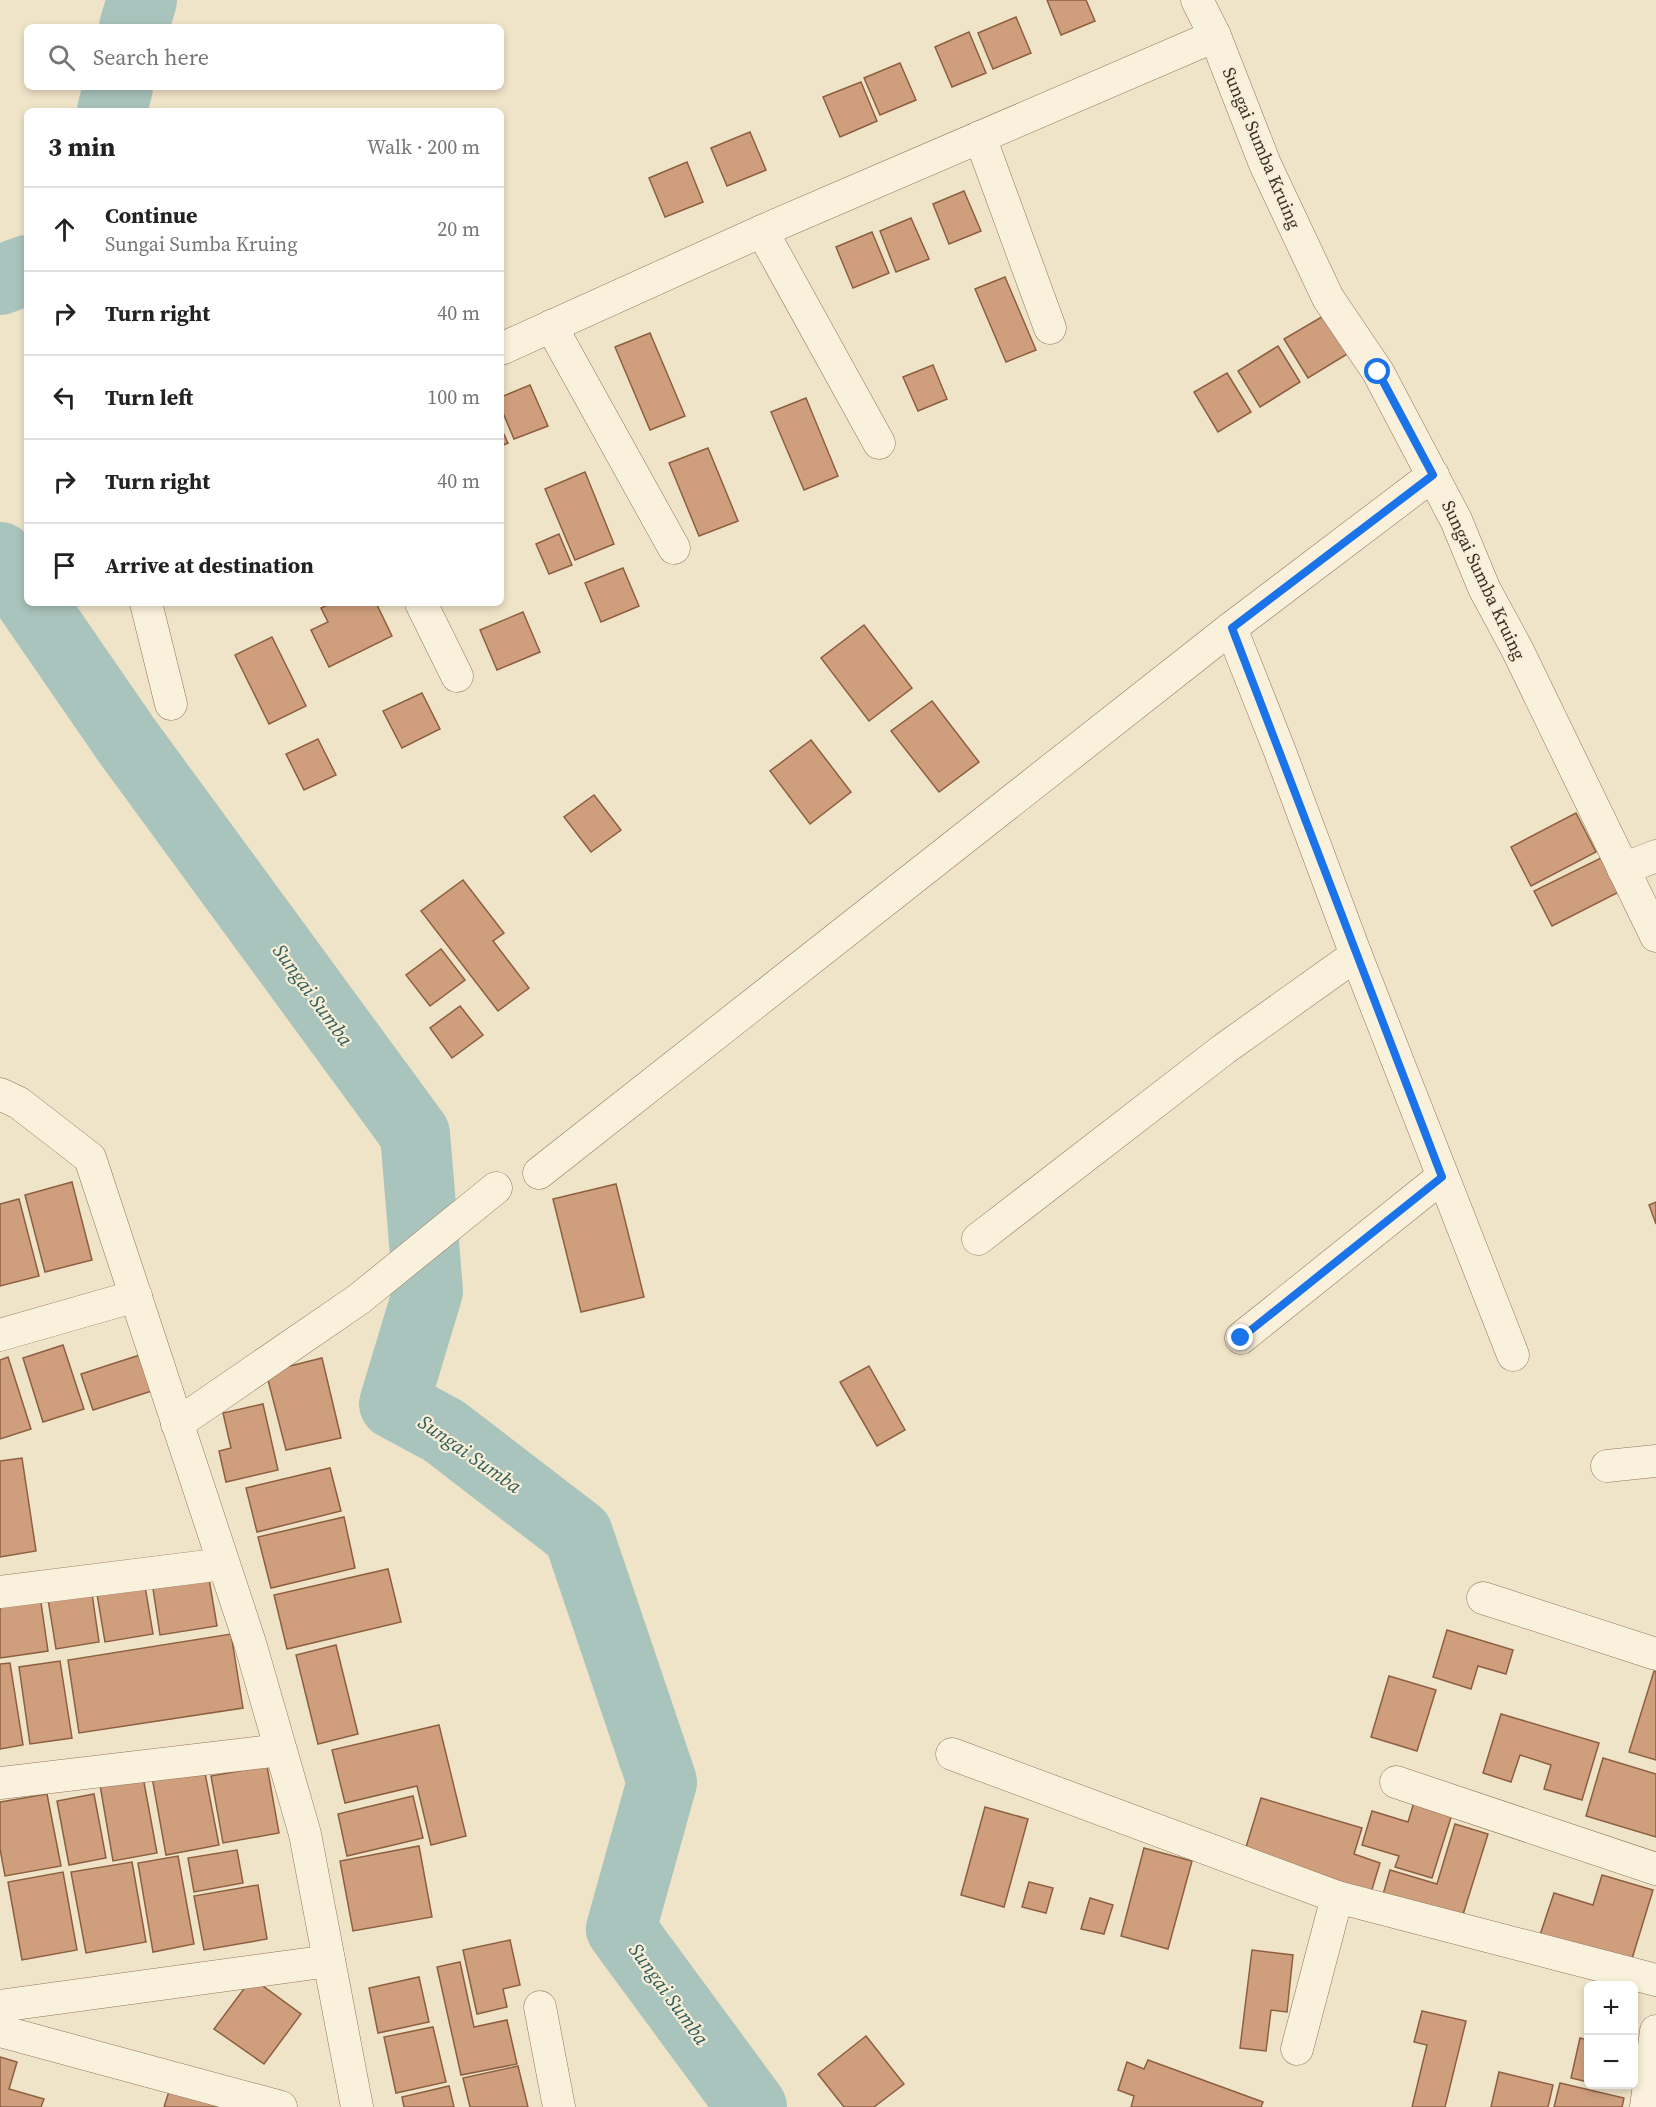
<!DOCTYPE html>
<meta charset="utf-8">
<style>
:root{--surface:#fff;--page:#f2f2f2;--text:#222;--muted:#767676;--line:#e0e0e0}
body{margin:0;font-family:"Source Serif 4",serif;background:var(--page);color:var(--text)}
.controls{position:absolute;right:18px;bottom:18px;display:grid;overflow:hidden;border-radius:9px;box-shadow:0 3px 9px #0003}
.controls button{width:54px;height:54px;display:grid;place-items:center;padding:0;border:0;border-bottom:2px solid var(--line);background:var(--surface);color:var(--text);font:30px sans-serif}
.stop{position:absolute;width:18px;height:18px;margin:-14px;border:4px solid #1a73e8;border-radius:50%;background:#fff}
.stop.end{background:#1a73e8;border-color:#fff;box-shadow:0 2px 6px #0008}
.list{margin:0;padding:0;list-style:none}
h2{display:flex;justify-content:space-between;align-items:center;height:78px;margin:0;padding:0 24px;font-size:26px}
h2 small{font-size:20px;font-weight:400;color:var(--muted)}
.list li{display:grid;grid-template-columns:39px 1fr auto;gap:18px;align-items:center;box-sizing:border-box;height:84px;padding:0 24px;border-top:2px solid var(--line)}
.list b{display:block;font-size:22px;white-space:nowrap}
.list p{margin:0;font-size:20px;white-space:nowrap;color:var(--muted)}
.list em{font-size:20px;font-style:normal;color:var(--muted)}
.icon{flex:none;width:33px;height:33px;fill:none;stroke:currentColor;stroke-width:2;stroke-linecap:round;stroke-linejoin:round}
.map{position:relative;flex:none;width:1656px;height:2107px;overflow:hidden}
.search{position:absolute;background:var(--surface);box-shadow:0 3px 9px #0003;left:24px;top:24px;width:480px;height:66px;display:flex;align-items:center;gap:15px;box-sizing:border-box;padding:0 21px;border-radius:9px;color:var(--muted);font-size:22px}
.panel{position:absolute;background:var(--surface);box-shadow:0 3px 9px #0003;left:24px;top:108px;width:480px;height:498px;border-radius:9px}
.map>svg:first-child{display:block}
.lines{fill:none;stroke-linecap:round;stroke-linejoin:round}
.river{stroke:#a9c4bc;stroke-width:70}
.building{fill:#cf9f7d;stroke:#8d5f41;stroke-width:1.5}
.minor-casing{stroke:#8d765c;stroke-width:33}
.minor{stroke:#faf1dc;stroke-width:32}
.route{stroke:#1a73e8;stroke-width:8}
.labels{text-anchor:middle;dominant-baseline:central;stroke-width:4.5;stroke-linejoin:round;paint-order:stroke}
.street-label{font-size:18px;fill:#3d2e20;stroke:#f7eed8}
.water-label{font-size:20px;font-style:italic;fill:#2f5d5a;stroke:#f7eed8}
</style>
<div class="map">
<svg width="1656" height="2107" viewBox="0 0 1656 2107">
<rect width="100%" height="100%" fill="#f0e4c8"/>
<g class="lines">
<g class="river">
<polyline points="134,27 142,0"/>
<polyline points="112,111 118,87"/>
<polyline points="0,280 27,270"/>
<polyline points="0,557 27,596"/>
<polyline points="32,603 127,741 415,1134 428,1291 394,1404 444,1431 578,1534 662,1782 621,1929 752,2107"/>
</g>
</g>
<g class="building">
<polygon points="1047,0 1086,0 1095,21 1061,35"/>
<polygon points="1016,17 1031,53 993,69 978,33"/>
<polygon points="969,32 986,73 952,87 935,47"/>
<polygon points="900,63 916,100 880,115 864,78"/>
<polygon points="861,82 877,121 840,137 823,97"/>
<polygon points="750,132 766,170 727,186 711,148"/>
<polygon points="687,162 703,202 665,217 649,178"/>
<polygon points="964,191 981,231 949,244 933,204"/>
<polygon points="911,218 929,259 896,272 880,231"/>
<polygon points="872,232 889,273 853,288 836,247"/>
<polygon points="1005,277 1036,350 1006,362 975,289"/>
<polygon points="1325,315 1349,353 1308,378 1284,339"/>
<polygon points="650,333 685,416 650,430 615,347"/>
<polygon points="1278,346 1300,382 1260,407 1238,371"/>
<polygon points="933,365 947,399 918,411 903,377"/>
<polygon points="1227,373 1251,412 1218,432 1194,392"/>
<polygon points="530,385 548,426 514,439 501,408 501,397"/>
<polygon points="806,398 838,476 804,490 771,412"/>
<polygon points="501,428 508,443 501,446"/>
<polygon points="708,448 738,521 699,536 669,463"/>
<polygon points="585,472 614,544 575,560 545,489"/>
<polygon points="559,534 572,565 549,574 536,544"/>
<polygon points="623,568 639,606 601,622 585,583"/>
<polygon points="332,603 376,603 392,636 329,667 311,630 328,622 321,608"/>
<polygon points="523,612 540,652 497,670 480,630"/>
<polygon points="864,625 912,688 869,721 821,658"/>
<polygon points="272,637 306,706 269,724 235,655"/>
<polygon points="422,693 440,729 402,748 383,711"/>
<polygon points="932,701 979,762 939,792 891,731"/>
<polygon points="318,739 336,775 304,790 286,754"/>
<polygon points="811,740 851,792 810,824 770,771"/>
<polygon points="594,795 621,830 591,852 564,817"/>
<polygon points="1576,813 1596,852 1531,886 1511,847"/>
<polygon points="1601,858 1619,892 1552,926 1534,891"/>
<polygon points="463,880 504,933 493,941 529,988 498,1011 421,911"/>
<polygon points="441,949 465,980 430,1006 406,975"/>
<polygon points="460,1006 483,1035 452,1058 430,1028"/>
<polygon points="72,1182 92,1260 45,1272 25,1195"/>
<polygon points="616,1184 644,1297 581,1312 553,1199"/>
<polygon points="19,1199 39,1276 0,1286 0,1204"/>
<polygon points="1656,1202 1656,1224 1649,1205"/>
<polygon points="63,1345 84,1409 43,1422 23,1358"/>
<polygon points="149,1352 161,1388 93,1410 81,1374"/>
<polygon points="8,1357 31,1429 0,1439 0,1360"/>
<polygon points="322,1358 341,1438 286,1450 266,1372"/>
<polygon points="869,1366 905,1430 877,1446 840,1382"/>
<polygon points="263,1404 278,1470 226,1482 219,1451 231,1448 223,1413"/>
<polygon points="22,1458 36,1551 0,1557 0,1461"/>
<polygon points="330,1468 341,1511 257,1532 246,1488"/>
<polygon points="344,1517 355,1568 271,1588 258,1537"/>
<polygon points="388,1569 401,1622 287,1649 274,1595"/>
<polygon points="208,1573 217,1626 160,1635 152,1582"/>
<polygon points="144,1580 153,1634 105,1642 96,1588"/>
<polygon points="91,1587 99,1642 56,1649 47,1593"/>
<polygon points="39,1589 48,1651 0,1658 0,1595"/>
<polygon points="1447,1630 1513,1650 1506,1674 1478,1666 1471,1689 1433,1677"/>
<polygon points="231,1634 243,1708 79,1733 68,1660"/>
<polygon points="336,1645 358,1734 318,1744 296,1655"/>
<polygon points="60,1661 72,1738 30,1744 19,1667"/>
<polygon points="10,1663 23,1745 0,1749 0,1664"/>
<polygon points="1654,1671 1656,1672 1656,1760 1629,1752"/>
<polygon points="1389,1676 1436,1690 1417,1751 1371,1737"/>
<polygon points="1501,1714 1599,1743 1582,1800 1544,1789 1551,1765 1520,1755 1511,1782 1483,1773"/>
<polygon points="439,1725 466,1836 431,1845 417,1786 345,1803 332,1750"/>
<polygon points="1603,1758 1656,1774 1656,1837 1586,1816"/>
<polygon points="267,1766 279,1833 223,1843 211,1776"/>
<polygon points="204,1768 219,1845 166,1855 152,1777"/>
<polygon points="143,1777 157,1853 113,1861 100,1785"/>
<polygon points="47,1794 61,1866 5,1876 0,1849 0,1802"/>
<polygon points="94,1794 106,1858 69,1865 57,1801"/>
<polygon points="413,1796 423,1838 347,1856 338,1814"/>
<polygon points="1261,1798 1362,1828 1354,1854 1380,1863 1370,1896 1243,1857"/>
<polygon points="1415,1799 1453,1811 1432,1878 1395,1867 1399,1856 1362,1845 1372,1811 1408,1822"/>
<polygon points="985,1807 1028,1819 1004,1907 961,1895"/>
<polygon points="1455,1824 1488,1834 1461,1921 1382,1898 1390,1870 1437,1884"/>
<polygon points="419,1846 432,1917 353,1931 340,1861"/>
<polygon points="1144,1848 1192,1861 1168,1949 1121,1936"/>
<polygon points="237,1850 243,1883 194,1892 188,1858"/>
<polygon points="178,1856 194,1944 153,1952 138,1863"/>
<polygon points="132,1862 146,1942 86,1953 71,1872"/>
<polygon points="63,1872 77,1950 22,1960 8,1882"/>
<polygon points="1602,1875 1653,1890 1631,1962 1540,1935 1554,1893 1593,1905"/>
<polygon points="1029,1882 1053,1888 1046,1913 1022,1907"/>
<polygon points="258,1885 267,1939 204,1950 194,1896"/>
<polygon points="1090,1898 1113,1905 1104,1934 1081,1929"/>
<polygon points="510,1940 520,1985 503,1989 507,2007 477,2014 463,1950"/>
<polygon points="1252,1950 1293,1955 1287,2012 1271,2010 1266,2051 1240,2048"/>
<polygon points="460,1962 474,2027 507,2020 517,2064 461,2075 437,1967"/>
<polygon points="419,1977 429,2022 378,2033 369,1988"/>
<polygon points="252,1978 301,2014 264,2064 214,2029"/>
<polygon points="1422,2011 1466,2021 1445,2107 1412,2107 1427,2045 1414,2042"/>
<polygon points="433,2027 446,2082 396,2093 384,2037"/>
<polygon points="866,2036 904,2084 874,2107 844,2107 818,2074"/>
<polygon points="1580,2038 1588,2040 1588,2082 1571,2078"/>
<polygon points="0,2057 17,2062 9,2089 44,2099 41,2107 0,2107"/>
<polygon points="1148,2060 1263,2102 1261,2107 1131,2107 1134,2096 1118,2090 1127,2062 1144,2069"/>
<polygon points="518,2066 528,2107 470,2107 463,2078"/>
<polygon points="1499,2072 1553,2085 1548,2107 1491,2107"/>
<polygon points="173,2079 267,2107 164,2107"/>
<polygon points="1560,2083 1624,2098 1622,2107 1554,2107"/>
<polygon points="449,2086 454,2107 404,2107 402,2097"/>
</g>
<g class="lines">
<defs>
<g id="minor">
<polyline points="1197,0 1215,36 1265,164 1328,298 1378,372 1456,520 1484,588 1517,649 1656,936"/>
<polyline points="980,137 1050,328"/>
<polyline points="762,231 879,443"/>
<polyline points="551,326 674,548"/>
<polyline points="501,349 762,231 1215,36"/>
<polyline points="146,603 171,704"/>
<polyline points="421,603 457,676"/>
<polyline points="1623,869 1656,856"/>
<polyline points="1356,955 1513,1355"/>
<polyline points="0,1094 19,1103 90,1158 250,1643 305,1834 357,2107"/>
<polyline points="539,1173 1231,628 1433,475"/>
<polyline points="978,1239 1224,1049 1356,955 1279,749 1231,628"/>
<polyline points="0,1335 136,1296"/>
<polyline points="1241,1338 1442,1177"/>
<polyline points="177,1424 359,1299 496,1188"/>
<polyline points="1607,1466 1656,1461"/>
<polyline points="0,1592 223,1564"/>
<polyline points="1483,1598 1656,1654"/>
<polyline points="952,1754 1337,1897 1656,1980"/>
<polyline points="1396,1782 1656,1869"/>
<polyline points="0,1783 280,1750"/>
<polyline points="0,2006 329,1961"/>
<polyline points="540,2007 559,2107"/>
<polyline points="0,2031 281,2107"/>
<polyline points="1297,2049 1337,1897"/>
<polyline points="1646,2107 1656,2031"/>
</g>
</defs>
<use href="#minor" class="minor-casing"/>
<use href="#minor" class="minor"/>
</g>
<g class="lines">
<polyline class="route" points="1241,1338 1442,1177 1232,628 1433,475 1378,372"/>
</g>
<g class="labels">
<g class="street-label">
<text transform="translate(1262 148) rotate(67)">Sungai Sumba Kruing</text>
<text transform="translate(1484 580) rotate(65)">Sungai Sumba Kruing</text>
</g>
<g class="water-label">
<text transform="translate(313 995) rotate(54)">Sungai Sumba</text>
<text transform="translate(470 1454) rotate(35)">Sungai Sumba</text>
<text transform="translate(669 1994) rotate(54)">Sungai Sumba</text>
</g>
</g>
</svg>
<div class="controls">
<button>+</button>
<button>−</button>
</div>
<div class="stop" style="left:1378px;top:372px"></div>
<div class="stop end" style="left:1241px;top:1338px"></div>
<div class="search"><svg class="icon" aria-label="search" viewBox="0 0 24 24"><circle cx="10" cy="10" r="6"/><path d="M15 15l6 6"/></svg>Search here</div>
<section class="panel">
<h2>3 min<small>Walk · 200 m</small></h2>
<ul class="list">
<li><svg class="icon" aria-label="ahead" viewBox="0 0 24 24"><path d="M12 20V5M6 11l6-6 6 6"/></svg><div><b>Continue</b><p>Sungai Sumba Kruing</p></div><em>20 m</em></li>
<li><svg class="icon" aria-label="right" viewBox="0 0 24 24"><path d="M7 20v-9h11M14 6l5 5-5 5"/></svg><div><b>Turn right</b></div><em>40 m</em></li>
<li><svg class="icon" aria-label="left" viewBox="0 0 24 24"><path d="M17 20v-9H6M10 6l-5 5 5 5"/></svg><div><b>Turn left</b></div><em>100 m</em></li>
<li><svg class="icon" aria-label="right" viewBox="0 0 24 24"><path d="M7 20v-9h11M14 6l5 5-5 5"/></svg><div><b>Turn right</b></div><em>40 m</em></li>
<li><svg class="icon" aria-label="arrive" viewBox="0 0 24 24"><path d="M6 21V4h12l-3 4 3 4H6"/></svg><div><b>Arrive at destination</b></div></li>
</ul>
</section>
</div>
